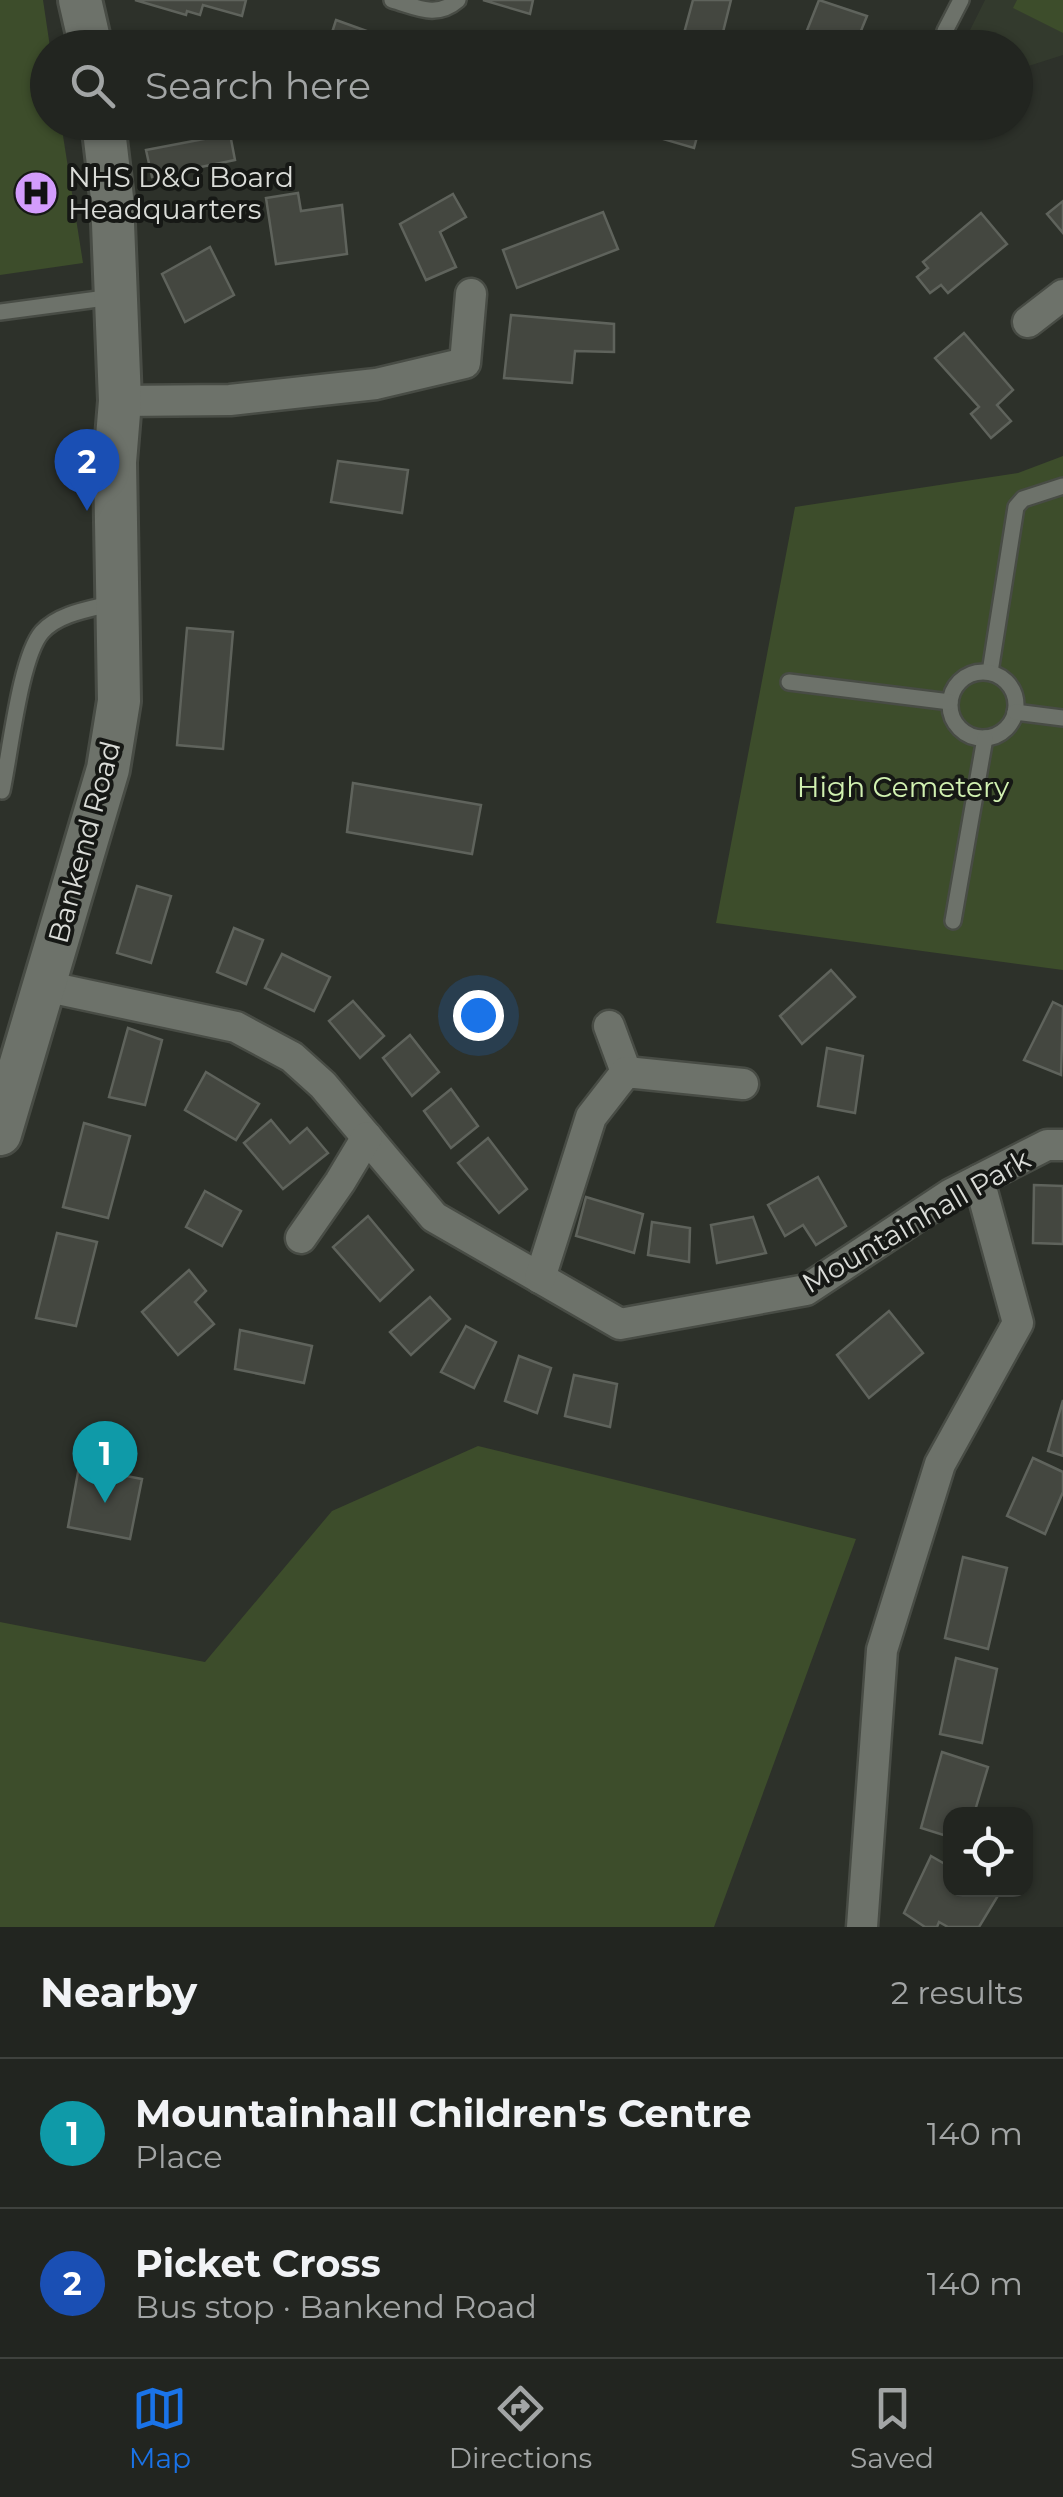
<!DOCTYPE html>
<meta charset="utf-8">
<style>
:root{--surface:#222520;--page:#2a2d29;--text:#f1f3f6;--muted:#a2a5a5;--line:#3f423e;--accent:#1a73e8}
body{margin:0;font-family:Montserrat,sans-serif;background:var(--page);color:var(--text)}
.controls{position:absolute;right:30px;bottom:30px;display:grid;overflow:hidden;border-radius:20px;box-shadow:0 2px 8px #0004}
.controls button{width:90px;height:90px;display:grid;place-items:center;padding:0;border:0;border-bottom:2px solid var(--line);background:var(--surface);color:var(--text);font:50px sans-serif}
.you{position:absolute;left:478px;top:1015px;width:35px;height:35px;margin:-25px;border:8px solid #fff;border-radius:50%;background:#1a73e8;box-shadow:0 0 0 15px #1a73e833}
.badge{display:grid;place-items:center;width:65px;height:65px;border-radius:50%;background:var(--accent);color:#fff;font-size:32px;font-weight:700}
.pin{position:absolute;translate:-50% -82px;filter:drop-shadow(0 2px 5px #0008)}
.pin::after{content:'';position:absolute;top:52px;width:35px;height:30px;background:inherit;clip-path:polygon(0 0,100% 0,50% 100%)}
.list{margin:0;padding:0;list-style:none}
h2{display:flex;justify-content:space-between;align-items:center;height:130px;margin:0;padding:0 40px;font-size:42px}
h2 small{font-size:32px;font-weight:400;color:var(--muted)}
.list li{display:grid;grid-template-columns:65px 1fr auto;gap:30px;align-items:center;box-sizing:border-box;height:150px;padding:0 40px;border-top:2px solid var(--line)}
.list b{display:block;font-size:38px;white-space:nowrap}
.list p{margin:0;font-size:32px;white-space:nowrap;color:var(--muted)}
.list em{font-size:32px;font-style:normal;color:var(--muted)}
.icon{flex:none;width:55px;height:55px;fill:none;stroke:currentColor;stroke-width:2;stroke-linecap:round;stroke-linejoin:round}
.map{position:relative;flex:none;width:1063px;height:1927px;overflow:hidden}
.search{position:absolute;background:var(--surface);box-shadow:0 2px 8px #0004;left:30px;right:30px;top:30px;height:110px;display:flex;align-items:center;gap:25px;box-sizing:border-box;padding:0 35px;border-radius:55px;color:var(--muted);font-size:38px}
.sheet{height:430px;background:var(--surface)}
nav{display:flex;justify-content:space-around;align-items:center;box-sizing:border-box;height:140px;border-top:2px solid var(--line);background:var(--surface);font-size:28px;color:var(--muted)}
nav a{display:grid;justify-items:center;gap:5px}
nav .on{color:var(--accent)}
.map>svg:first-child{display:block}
.built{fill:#333a2d}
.green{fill:#3d4d2b}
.building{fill:#444740;stroke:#5f635c;stroke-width:2.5}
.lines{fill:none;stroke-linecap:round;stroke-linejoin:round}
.lane-casing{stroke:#484c45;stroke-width:20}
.street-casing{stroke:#484c45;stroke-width:35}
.secondary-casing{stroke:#484c45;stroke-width:48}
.lane{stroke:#6d726a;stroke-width:15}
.street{stroke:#6d726a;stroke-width:30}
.secondary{stroke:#6d726a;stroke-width:42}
.labels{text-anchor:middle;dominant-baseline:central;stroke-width:8;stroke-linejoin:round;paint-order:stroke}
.poi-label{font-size:28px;fill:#dadcd8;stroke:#161815;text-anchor:start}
.park-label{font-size:28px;fill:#d1f1b1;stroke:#161815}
.street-label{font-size:28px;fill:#dadcd8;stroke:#161815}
</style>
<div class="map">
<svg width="1063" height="1927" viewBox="0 0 1063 1927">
<rect width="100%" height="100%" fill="#2d312a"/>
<polygon class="built" points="985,0 1063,0 1063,55 1016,70 1016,48 961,48"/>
<g class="green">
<polygon points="0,0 43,0 50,47 48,48 48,122 61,123 83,263 0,275"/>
<polygon points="1017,0 1063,0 1063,33 1013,8"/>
<polygon points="1063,456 1063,970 716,923 795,507 1018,473"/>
<polygon points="478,1446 856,1539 714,1927 0,1927 0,1622 205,1662 332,1511"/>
</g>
<g class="building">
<polygon points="135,0 246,0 242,16 203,5 200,15 187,11 186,15"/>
<polygon points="483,0 533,0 530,14"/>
<polygon points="693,0 731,0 719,48 680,48"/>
<polygon points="819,0 867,16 854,48 800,48"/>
<polygon points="336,20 411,47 411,48 327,48"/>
<polygon points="660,122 701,122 694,148 656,137"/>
<polygon points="230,134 235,160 152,177 146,150"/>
<polygon points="298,193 301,211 342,205 347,254 276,264 266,198"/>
<polygon points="453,194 466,217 440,232 456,267 426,280 400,224"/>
<polygon points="1063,201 1063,233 1047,214"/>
<polygon points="603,212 618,249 517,288 503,250"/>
<polygon points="981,213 1007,244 948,293 941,285 930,293 917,277 928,268 923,262"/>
<polygon points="210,247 234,295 185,322 162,274"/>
<polygon points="511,315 614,324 614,352 575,351 572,383 504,378"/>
<polygon points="964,333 1013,390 997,405 1011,421 991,438 971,414 979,407 935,358"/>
<polygon points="338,461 408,470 402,513 331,502"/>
<polygon points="187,628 233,632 223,749 177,745"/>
<polygon points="353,783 481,805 472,854 347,832"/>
<polygon points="137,886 171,896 151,963 117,953"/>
<polygon points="234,928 263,940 246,984 217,972"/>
<polygon points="282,954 330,977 314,1011 265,988"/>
<polygon points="831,970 855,997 802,1044 780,1016"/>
<polygon points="353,1001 384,1036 360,1058 329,1021"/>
<polygon points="1053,1002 1063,1007 1061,1075 1024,1060"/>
<polygon points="128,1028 162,1040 145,1105 109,1097"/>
<polygon points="410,1035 439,1072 412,1096 383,1058"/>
<polygon points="827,1048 863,1056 855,1113 818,1106"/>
<polygon points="206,1072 259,1104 236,1140 185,1110"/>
<polygon points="451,1089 478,1126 451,1148 424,1111"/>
<polygon points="271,1120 290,1143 307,1128 328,1153 283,1189 244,1143"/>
<polygon points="84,1123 130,1136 108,1218 63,1207"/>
<polygon points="488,1138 527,1189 499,1213 458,1163"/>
<polygon points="818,1177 846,1226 816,1245 803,1225 785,1236 768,1205"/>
<polygon points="1034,1185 1063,1186 1063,1244 1033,1243"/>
<polygon points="205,1191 241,1211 222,1246 186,1227"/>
<polygon points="586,1197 643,1214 634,1253 576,1236"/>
<polygon points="368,1216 413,1270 380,1301 333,1247"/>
<polygon points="753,1217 766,1253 717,1263 711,1225"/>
<polygon points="652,1222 690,1228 689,1262 648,1255"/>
<polygon points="57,1233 97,1242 76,1326 36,1318"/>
<polygon points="189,1270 206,1291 195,1302 214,1324 178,1355 142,1312"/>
<polygon points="430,1297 450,1319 411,1355 390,1332"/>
<polygon points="889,1311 923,1353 869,1398 837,1355"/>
<polygon points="466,1326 496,1342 474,1388 441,1372"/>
<polygon points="240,1330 312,1346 304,1383 235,1369"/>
<polygon points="519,1356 551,1368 537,1413 505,1401"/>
<polygon points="574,1375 617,1384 610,1427 565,1416"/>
<polygon points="1063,1400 1063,1456 1048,1451"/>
<polygon points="1033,1458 1063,1472 1063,1492 1045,1534 1007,1516"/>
<polygon points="79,1467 142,1479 130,1539 68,1527"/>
<polygon points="963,1557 1007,1568 988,1649 945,1638"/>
<polygon points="956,1658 997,1669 982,1743 940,1734"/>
<polygon points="942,1752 988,1767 974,1814 950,1814 950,1837 921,1828"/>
<polygon points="931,1856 950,1867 950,1890 992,1890 999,1894 979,1927 948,1927 939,1922 937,1927 925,1927 904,1913"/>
</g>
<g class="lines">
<defs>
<g id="lane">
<path d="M392 0C417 7 436 19 458 0"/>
<polyline points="945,31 961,0"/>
<polyline points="0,312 113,297"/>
<polyline points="990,672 1016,507 1023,499 1063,486"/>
<circle cx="983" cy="705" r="33"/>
<polyline points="789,682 950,702"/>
<polyline points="1015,712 1063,718"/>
<path d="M2 791C10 754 20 657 42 632 59 613 91 609 114 603"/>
<polyline points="953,921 985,738"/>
</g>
<g id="street">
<polyline points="1028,322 1063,295"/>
<polyline points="120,401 230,400 376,384 465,363 471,294"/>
<polyline points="44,986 236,1027 292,1057 323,1085 434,1217 620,1324 806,1290 951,1194 1047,1145 1063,1145"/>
<polyline points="609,1026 626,1072"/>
<polyline points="301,1238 340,1182 367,1137"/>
<polyline points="540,1278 591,1117 626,1072 743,1084"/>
<polyline points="862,1927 882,1650 940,1464 1018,1323 979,1180"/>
</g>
<g id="secondary">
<polyline points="80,0 91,48"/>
<polyline points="0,1134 108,769 119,701 115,462 120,401 112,198 103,122"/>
</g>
</defs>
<use href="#lane" class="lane-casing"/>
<use href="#street" class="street-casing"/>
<use href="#secondary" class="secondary-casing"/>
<use href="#lane" class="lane"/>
<use href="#street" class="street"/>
<use href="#secondary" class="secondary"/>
</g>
<defs>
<symbol id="hospital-disc" viewBox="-11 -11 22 22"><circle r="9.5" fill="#d39cfc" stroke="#161815"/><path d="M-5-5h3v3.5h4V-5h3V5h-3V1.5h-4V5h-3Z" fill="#111"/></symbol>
</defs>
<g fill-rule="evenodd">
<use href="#hospital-disc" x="11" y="168" width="50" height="50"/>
</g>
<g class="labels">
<g class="poi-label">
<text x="68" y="177">NHS D&amp;G Board<tspan x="68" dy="32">Headquarters</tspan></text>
</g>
<g class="park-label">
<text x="903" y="787">High Cemetery</text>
</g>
<g class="street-label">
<text transform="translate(84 842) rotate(-75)">Bankend Road</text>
<text transform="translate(916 1221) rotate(-30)">Mountainhall Park</text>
</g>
</g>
</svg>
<div class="controls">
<button><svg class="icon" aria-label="locate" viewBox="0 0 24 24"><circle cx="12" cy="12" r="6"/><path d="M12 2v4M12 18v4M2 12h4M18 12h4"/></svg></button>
</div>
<div class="you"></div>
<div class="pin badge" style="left:105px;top:1503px;background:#0f9aa8">1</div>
<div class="pin badge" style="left:87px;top:511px;background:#1a4fb4">2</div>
<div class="search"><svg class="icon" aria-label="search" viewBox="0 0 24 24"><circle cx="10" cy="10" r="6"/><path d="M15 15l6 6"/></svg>Search here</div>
</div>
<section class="sheet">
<h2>Nearby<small>2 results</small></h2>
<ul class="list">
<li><span class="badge" style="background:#0f9aa8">1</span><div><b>Mountainhall Children's Centre</b><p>Place</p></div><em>140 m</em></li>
<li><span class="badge" style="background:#1a4fb4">2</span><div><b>Picket Cross</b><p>Bus stop · Bankend Road</p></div><em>140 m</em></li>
</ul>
</section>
<nav>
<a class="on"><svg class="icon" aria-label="map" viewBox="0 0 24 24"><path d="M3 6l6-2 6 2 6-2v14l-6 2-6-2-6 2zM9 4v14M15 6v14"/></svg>Map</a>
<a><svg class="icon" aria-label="directions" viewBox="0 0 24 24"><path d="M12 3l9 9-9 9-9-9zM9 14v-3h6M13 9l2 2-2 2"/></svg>Directions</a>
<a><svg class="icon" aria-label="saved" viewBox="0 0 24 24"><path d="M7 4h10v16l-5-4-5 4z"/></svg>Saved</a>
</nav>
